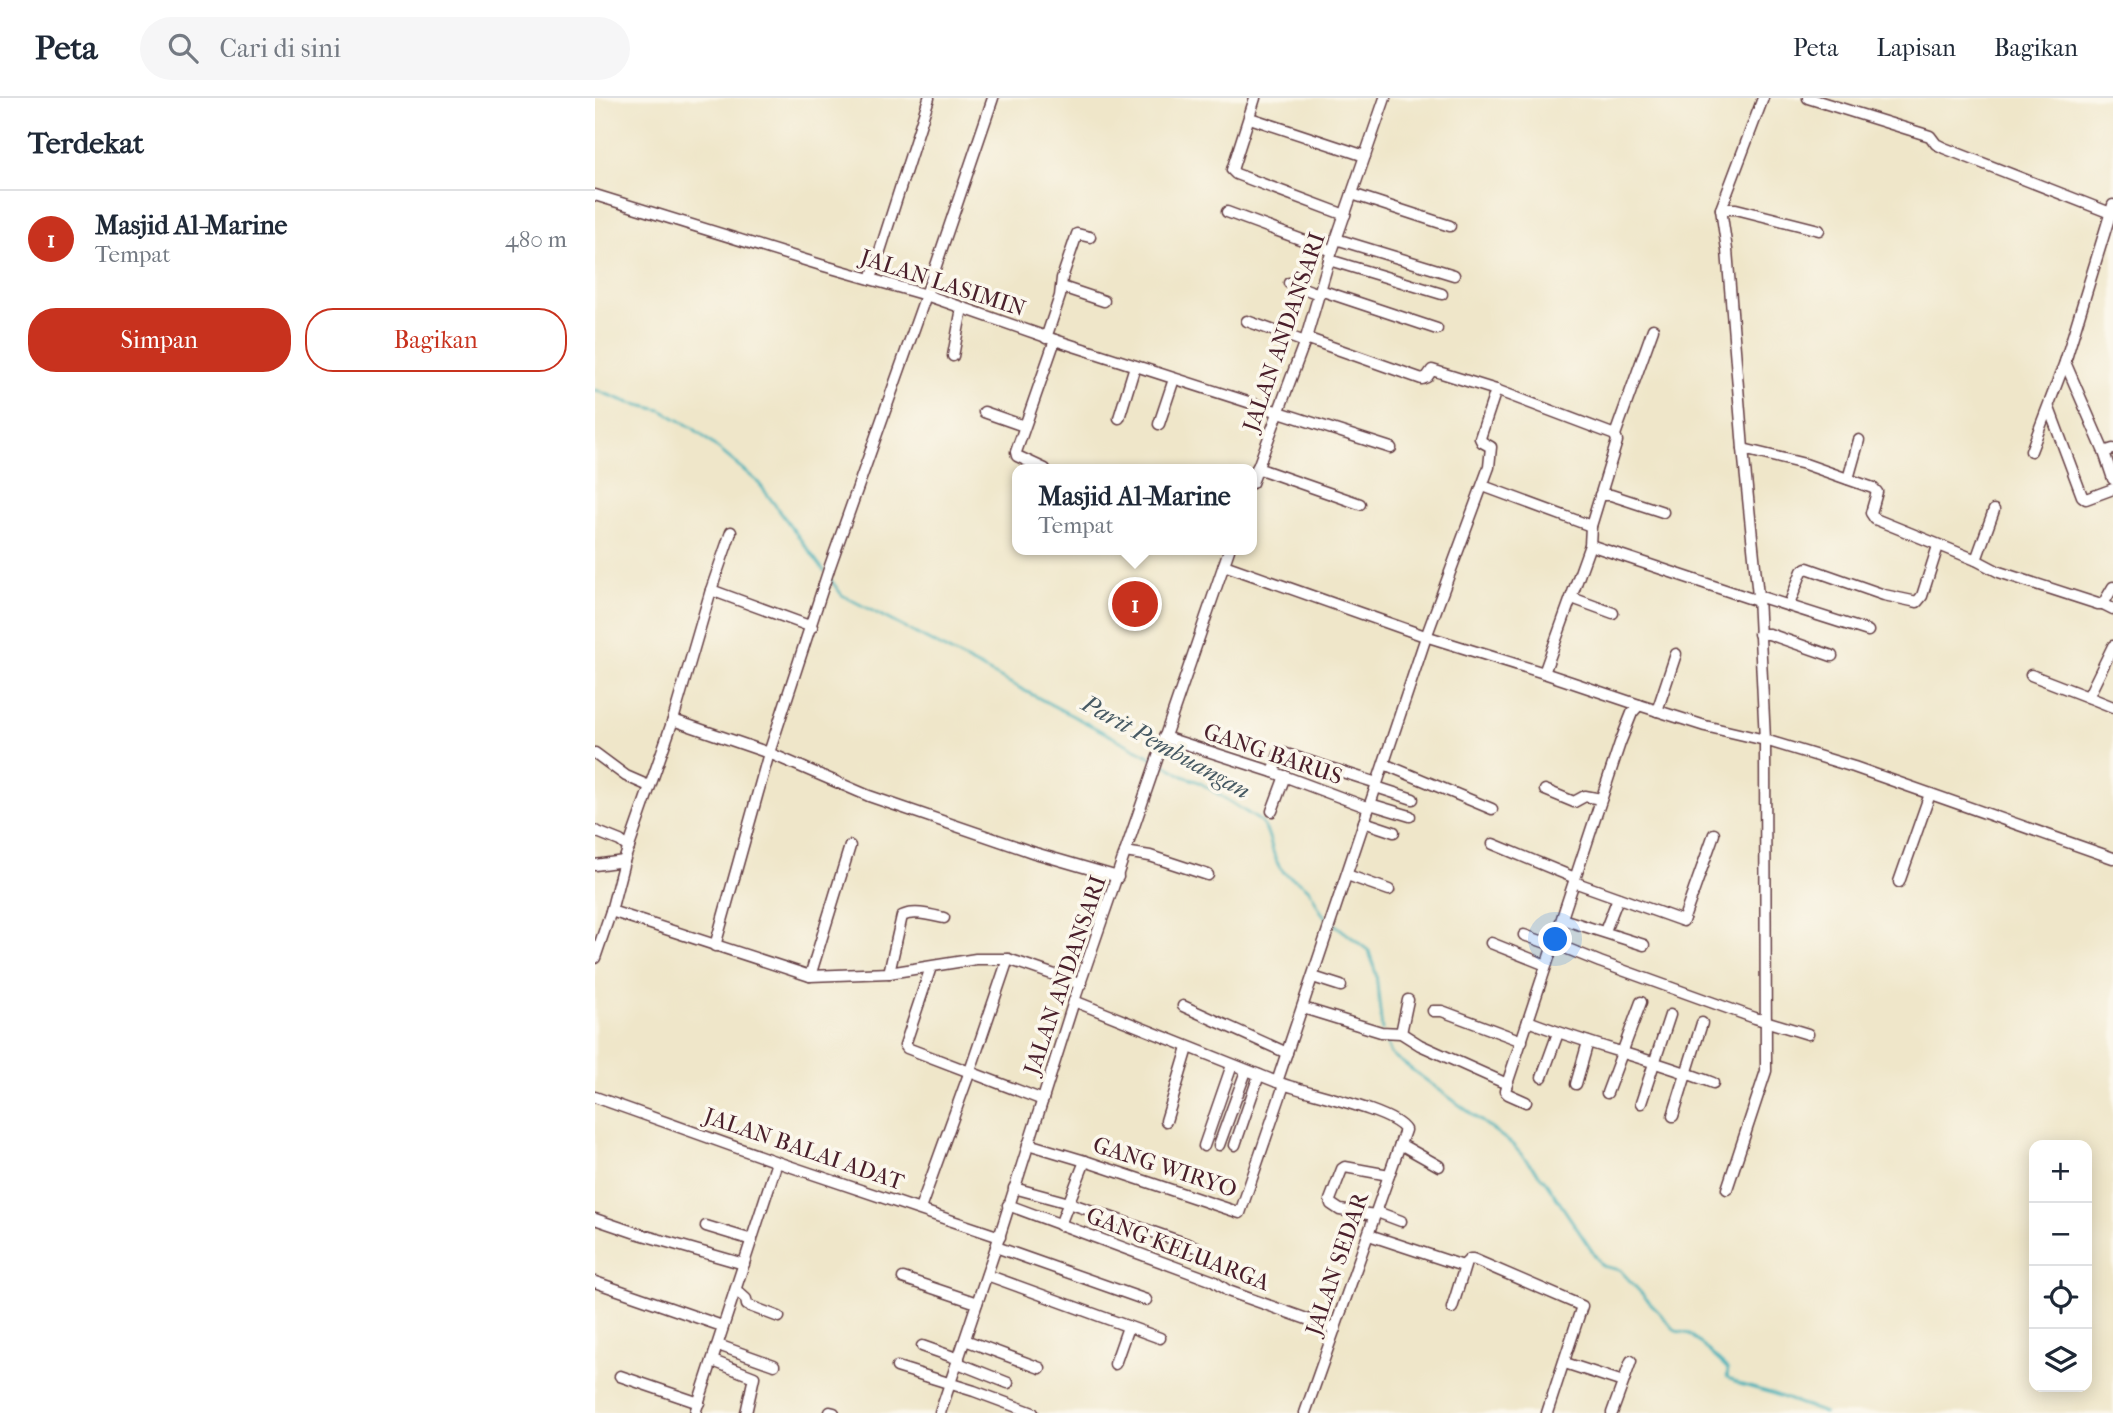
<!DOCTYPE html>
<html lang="id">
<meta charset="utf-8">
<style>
:root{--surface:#fff;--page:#f6f6f7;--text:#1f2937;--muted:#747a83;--line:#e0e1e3;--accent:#c8321e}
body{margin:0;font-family:"IM FELL French Canon",serif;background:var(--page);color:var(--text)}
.controls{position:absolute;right:21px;bottom:21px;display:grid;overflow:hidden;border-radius:14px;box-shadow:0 4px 18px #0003}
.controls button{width:63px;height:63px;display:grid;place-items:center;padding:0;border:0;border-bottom:2px solid var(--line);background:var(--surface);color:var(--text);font:35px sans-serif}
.you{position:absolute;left:961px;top:842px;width:24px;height:24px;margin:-18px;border:5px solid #fff;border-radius:50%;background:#1a73e8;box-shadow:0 0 0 10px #1a73e833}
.badge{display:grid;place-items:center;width:46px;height:46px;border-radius:50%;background:var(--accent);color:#fff;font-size:23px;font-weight:700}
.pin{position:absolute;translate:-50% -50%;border:4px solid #fff;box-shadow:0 2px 7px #0006}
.popup{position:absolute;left:417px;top:366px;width:245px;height:91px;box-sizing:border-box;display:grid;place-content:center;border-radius:14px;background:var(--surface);filter:drop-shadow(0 2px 5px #0005);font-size:23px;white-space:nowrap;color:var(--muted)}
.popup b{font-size:26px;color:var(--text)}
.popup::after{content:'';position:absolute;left:50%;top:100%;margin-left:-14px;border:14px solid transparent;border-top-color:var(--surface)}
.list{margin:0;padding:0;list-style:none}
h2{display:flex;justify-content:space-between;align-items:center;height:91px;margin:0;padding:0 28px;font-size:30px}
h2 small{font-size:23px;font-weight:400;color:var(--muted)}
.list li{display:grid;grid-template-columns:46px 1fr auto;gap:21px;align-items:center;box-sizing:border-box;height:98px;padding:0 28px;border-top:2px solid var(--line)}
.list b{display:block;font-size:26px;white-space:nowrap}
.list p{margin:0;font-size:23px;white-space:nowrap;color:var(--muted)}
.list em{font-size:23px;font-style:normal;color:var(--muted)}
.actions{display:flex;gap:14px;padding:21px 28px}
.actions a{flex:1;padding:16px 0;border:2px solid var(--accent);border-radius:28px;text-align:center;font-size:24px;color:var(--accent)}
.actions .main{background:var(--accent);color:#fff}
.icon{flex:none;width:38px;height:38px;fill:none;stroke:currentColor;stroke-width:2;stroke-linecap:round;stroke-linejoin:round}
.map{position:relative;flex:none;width:1518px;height:1315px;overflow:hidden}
header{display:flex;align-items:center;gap:42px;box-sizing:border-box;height:98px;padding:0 35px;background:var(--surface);border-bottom:2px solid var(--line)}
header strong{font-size:33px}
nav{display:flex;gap:38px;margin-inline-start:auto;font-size:24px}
.search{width:490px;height:63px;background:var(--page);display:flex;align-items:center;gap:18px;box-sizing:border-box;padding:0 24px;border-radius:38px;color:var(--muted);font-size:26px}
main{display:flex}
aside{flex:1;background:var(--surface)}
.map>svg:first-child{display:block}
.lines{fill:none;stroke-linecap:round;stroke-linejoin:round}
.stream{stroke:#3fafb8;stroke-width:2.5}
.minor-casing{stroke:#633d43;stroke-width:13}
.minor{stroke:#fff;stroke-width:10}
.labels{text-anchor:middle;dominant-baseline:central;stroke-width:7;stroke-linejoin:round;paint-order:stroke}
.street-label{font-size:23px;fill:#4a1f2b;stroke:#fbf7ec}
.water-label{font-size:24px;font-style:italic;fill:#465963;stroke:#fbf7ec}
</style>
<header>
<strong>Peta</strong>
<div class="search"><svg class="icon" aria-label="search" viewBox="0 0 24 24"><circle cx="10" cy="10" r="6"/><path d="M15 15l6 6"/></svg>Cari di sini</div>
<nav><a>Peta</a><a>Lapisan</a><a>Bagikan</a></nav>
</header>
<main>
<aside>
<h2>Terdekat<small></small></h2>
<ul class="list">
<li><span class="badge">1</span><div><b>Masjid Al-Marine</b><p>Tempat</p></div><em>480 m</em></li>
</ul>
<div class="actions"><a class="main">Simpan</a><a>Bagikan</a></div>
</aside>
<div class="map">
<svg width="1518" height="1315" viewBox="0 0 1518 1315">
<rect width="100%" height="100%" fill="#fbf7ec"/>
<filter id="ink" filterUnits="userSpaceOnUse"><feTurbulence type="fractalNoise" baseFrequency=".0143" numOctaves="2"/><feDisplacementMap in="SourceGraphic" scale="14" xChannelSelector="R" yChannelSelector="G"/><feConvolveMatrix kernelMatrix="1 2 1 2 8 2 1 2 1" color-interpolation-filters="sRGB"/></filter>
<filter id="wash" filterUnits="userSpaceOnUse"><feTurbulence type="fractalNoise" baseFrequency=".00686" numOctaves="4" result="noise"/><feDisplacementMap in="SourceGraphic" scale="28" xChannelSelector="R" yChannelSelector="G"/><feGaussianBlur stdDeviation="1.57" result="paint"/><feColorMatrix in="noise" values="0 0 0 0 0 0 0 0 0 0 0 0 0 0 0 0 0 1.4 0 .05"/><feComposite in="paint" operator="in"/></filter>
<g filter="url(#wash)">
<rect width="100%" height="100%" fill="#efe6c9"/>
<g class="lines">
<g class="stream">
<polyline points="0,292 35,305 66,312 98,330 163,384 229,473"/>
<polyline points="235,481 247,497 558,660"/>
<path d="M565 663 588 678 604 684 665 723C676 735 675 750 682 764 689 782 706 780 715 793 722 802 722 813 733 821"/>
<polyline points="738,825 774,853 781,876 787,932"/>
<polyline points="789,938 796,956 917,1046 951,1084 1007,1168 1025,1172 1081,1233 1095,1236 1133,1271 1132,1279 1144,1286 1176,1295 1229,1315"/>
</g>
</g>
</g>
<g filter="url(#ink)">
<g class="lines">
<defs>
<g id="minor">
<polyline points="660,0 637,72 641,76 750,117"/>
<polyline points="1213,0 1335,38 1341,46 1349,50 1518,116"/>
<polyline points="655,20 770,58"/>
<polyline points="757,96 855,128"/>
<polyline points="0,97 226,167 331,197 460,242 796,350"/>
<polyline points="1126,111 1141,111 1224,132"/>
<polyline points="632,114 737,153"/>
<polyline points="741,141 859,177"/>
<polyline points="734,162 847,196"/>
<polyline points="276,181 334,0"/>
<polyline points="694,185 724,196"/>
<polyline points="467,189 509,203"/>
<polyline points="725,192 842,231"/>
<polyline points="652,223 710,244"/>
<polyline points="451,240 465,198 467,180 482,136 495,139"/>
<polyline points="711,240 827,281 832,279 837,272 901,292 1020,337 1022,343 996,428 995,447 949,575"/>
<polyline points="358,258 367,210"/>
<polyline points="1470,264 1509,354"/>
<polyline points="1454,310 1487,398 1491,401 1518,391"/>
<polyline points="389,314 429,328"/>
<polyline points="524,320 540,268"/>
<polyline points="564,326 579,281"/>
<polyline points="1020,337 1058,231"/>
<polyline points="1148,351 1210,366 1278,390 1282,394 1276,415 1280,421 1381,462 1404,474 1503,506 1508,506 1518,489"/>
<polyline points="1518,351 1509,354 1518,381"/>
<polyline points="1436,353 1470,264 1518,107"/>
<polyline points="662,370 765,406"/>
<polyline points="450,371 422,358 421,354 460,242"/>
<polyline points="1253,381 1264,342"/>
<polyline points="657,385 711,240 734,162 790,0"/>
<polyline points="888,388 996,428"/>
<polyline points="1005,397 1016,397 1068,414"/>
<polyline points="995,447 1163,503"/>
<polyline points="1381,462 1399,412"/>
<polyline points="629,467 827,537 949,575 1044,607 1110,628 1170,642 1259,669 1518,760"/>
<polyline points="116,492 217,529"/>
<polyline points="1163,498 1273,533"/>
<polyline points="977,500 1018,515"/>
<polyline points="1508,506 1518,511"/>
<polyline points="1194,507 1207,473 1212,470 1289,497 1322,504 1327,498 1343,448"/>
<polyline points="1164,536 1174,536 1237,558"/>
<polyline points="1436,577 1493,599 1518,548"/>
<polyline points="1493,599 1518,609"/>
<polyline points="1062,613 1081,556"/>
<polyline points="78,622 174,655 274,698 440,755 523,779"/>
<polyline points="569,639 678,674 774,710"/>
<polyline points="0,655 31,678 54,688"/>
<polyline points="789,666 897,711"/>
<polyline points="678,674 685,654 782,685"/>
<polyline points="781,689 818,701"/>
<polyline points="950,692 979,704 990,698 1006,701"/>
<polyline points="775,706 815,718"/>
<polyline points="677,713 690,678"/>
<polyline points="769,724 799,734"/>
<polyline points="0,733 25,743 34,750"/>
<polyline points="898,746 980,780"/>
<polyline points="530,754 555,758 613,777"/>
<polyline points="0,767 29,763"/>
<polyline points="752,777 794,792"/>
<polyline points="979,784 1088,823 1119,736"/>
<polyline points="1304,784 1335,696"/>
<polyline points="16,813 215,878 294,875 381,861 413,861 486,886"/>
<polyline points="967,821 1049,847"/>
<polyline points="1010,833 1023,800"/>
<polyline points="929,837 957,847"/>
<polyline points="896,845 951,867"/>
<polyline points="958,845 1005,864 1160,920 1213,936"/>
<polyline points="120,848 174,655 235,468 331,197 398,0"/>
<polyline points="0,860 16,813 29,763 78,622 116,492 136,434"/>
<polyline points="336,869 310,947 312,950 448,1002"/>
<path d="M294 875 307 818C319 812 336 817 349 820"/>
<polyline points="215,878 255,748"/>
<polyline points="718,879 746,888"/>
<polyline points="479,903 682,984"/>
<polyline points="588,908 692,955"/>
<polyline points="708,910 786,934 806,935 825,947 912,986 910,993 913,996 931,1004"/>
<polyline points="838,913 847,913 927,943"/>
<path d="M933 923C994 947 1057 961 1118 985"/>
<polyline points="806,935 813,902"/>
<polyline points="947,979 963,935"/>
<polyline points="912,986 1025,645 1037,615 1044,607"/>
<polyline points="981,986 993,944"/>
<polyline points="1012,995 1046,904"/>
<polyline points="0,999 182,1064 405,1139"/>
<polyline points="1046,1005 1075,917"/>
<polyline points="1078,1018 1107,925"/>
<polyline points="571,1023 593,950"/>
<polyline points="433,1046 490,1063 645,1115 689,987"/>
<polyline points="805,1046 844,1068"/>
<polyline points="624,1047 651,973"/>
<polyline points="640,1047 664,977"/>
<polyline points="609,1048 637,967"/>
<polyline points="419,1090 474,1105 601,1149"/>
<polyline points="1132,1091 1171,973 1170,642 1163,498 1148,351 1132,152 1126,111 1168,0"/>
<polyline points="413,1107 618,1183 633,1193 740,1231"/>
<polyline points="325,1111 375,973 413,861"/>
<polyline points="782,1114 806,1123"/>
<polyline points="780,1117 745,1112 736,1106 735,1102 747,1071 750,1069 794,1077"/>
<polyline points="0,1121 41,1135 149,1166"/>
<polyline points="465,1127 490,1063"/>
<polyline points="111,1128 157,1142"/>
<polyline points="774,1137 868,1168 875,1161 878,1161 987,1208 952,1315"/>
<polyline points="401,1149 551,1202"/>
<polyline points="392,1177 565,1240"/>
<polyline points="308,1180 382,1205"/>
<polyline points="0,1184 127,1228"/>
<polyline points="141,1192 151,1201 152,1207 184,1219"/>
<polyline points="857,1210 870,1168"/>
<polyline points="370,1242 445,1270"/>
<polyline points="123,1247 179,1267"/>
<polyline points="327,1248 364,1261"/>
<polyline points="118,1263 159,1279 151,1315"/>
<polyline points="363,1265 413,1285"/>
<polyline points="970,1265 1028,1284"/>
<polyline points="520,1266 533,1229"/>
<polyline points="302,1269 379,1293 438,1315"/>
<polyline points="25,1278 104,1305"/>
<polyline points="235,1314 239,1315"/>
<polyline points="100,1315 182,1064"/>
<polyline points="345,1315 401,1149 479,903 634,452"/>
<path d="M710 1315 810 1032C799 1012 707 994 682 984L831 539 894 369 896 349 887 344 885 340 901 292"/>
<polyline points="1017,1315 1036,1263"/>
</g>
</defs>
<use href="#minor" class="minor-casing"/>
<use href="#minor" class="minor"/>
</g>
</g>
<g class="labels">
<g class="street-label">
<text transform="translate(348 185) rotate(18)">JALAN LASIMIN</text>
<text transform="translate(689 234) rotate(-71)">JALAN ANDANSARI</text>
<text transform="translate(678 656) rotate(19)">GANG BARUS</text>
<text transform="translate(470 877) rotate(-71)">JALAN ANDANSARI</text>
<text transform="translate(209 1051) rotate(19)">JALAN BALAI ADAT</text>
<text transform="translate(570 1069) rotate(18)">GANG WIRYO</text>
<text transform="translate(583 1151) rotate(21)">GANG KELUARGA</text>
<text transform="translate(742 1166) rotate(-71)">JALAN SEDAR</text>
</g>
<g class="water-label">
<text transform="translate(571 649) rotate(29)">Parit Pembuangan</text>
</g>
</g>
</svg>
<div class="controls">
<button>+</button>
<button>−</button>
<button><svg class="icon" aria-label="locate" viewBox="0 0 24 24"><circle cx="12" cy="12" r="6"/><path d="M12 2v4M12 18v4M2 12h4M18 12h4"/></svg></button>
<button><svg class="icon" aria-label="layers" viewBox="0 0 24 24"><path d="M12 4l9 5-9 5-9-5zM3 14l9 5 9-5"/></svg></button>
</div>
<div class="you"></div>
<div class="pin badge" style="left:540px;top:506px">1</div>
<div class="popup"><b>Masjid Al-Marine</b>Tempat</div>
</div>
</main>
